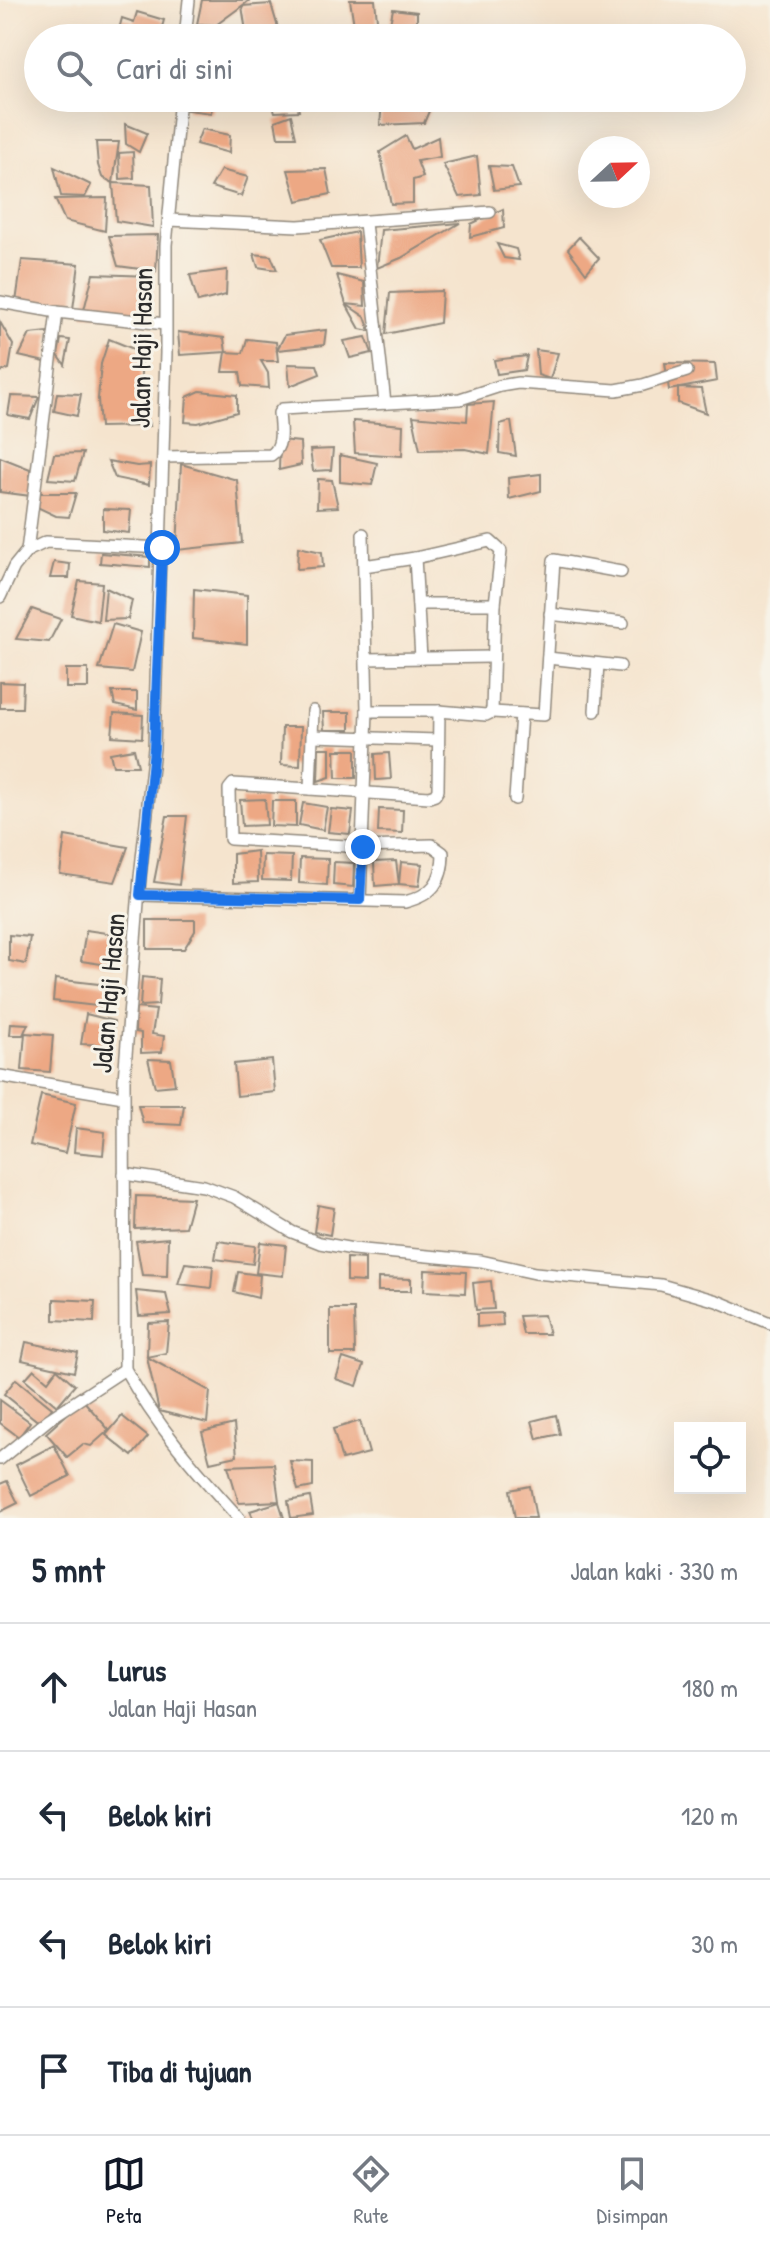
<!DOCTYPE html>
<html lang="id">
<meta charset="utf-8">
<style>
:root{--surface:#fff;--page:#f6f6f7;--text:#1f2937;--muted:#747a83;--line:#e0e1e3;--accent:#111827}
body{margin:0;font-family:"Patrick Hand",sans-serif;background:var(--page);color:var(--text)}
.controls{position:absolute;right:24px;bottom:24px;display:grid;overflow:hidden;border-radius:0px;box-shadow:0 8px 32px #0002}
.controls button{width:72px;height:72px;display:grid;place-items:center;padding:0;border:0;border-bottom:2px solid var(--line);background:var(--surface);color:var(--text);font:40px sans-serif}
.compass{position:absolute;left:578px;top:136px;width:72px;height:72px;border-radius:50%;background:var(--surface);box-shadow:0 8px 32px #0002;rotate:68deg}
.stop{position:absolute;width:24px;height:24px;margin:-18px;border:6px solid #1a73e8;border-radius:50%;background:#fff}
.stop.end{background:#1a73e8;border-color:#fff;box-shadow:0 2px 8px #0008}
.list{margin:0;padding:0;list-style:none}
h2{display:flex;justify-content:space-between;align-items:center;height:104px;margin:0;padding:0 32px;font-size:34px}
h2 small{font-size:26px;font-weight:400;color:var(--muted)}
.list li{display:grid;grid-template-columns:52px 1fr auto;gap:24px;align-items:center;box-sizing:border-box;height:128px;padding:0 32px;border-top:2px solid var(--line)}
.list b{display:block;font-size:30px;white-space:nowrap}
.list p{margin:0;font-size:26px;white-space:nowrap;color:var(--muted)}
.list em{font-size:26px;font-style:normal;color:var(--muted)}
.icon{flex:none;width:44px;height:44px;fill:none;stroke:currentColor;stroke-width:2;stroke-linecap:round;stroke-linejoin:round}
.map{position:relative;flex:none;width:770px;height:1518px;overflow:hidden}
.search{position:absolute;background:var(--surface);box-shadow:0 8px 32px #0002;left:24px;right:24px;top:24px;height:88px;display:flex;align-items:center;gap:20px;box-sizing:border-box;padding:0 28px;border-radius:44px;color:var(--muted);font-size:30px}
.sheet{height:616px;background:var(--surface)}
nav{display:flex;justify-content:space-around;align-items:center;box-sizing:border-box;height:112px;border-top:2px solid var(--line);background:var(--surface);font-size:22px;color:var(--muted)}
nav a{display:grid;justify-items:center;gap:4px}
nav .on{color:var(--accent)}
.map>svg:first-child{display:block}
.building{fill:#eda884}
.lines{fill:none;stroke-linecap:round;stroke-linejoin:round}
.minor-casing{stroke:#90887c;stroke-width:14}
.minor{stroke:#fff;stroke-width:11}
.route{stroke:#1a73e8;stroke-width:10}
.labels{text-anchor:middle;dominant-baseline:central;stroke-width:6;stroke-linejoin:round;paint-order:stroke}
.street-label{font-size:28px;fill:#2b2b2b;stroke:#f7f3e8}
</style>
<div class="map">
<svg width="770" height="1518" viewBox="0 0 770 1518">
<rect width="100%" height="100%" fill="#f7f3e8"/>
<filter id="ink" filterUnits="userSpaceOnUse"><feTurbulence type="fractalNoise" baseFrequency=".0125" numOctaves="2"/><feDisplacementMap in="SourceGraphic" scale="16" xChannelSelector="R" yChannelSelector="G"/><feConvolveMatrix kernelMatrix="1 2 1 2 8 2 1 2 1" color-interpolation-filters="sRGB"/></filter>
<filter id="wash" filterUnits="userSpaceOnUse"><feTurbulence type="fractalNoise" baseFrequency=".006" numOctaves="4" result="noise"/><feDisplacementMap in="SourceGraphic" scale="32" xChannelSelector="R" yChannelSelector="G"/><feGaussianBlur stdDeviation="1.8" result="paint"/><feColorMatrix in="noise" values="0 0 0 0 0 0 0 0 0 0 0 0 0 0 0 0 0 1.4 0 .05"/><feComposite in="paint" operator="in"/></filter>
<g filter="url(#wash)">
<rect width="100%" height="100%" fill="#f5e4ce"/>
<g id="blocks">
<g class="building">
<polygon points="202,0 250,0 216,25 197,24"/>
<polygon points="350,0 375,0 378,30 356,38"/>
<polygon points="271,4 281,38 247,38 242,6"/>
<polygon points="393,9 417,12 417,28 387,38"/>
<polygon points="137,12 164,20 159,38 150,35 149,38 117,37 122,18 134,22"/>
<polygon points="70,29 106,37 106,38 68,38"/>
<polygon points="189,98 214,98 211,113 187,110"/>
<polygon points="270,98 296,98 299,111 275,112"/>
<polygon points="382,103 432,104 424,123 380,125"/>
<polygon points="291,115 296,137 278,137 275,121"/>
<polygon points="125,124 147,133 139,152 126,144"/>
<polygon points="202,129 230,135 229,153 196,144"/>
<polygon points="406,136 412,149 438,137 440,157 417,161 423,177 413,180 413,203 391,204 380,152"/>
<polygon points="96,142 119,142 113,183 102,177 98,165"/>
<polygon points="133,152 134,178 120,179 119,153"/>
<polygon points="477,156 481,195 459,197 443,164"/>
<polygon points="489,166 512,167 519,187 494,190"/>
<polygon points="54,167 91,185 85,197 61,196"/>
<polygon points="326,169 331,194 297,201 288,170"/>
<polygon points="221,170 248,177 241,196 211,187"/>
<polygon points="113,183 151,185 153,227 116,221"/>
<polygon points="107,198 105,231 65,221 55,199"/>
<polygon points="503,209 504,228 470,237 471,224"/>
<polygon points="460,223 401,258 377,268 381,230"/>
<polygon points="357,232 359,268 331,268 320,240"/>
<polygon points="158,235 156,271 118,266 109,236"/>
<polygon points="579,237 599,258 586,273 568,249"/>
<polygon points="497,244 516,249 519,260 504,258"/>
<polygon points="254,254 271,256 277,270 258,267"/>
<polygon points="22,260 79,264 73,309 16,302"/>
<polygon points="227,270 226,295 198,302 190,275"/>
<polygon points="93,274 152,276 152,314 83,314"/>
<polygon points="337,275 364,282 365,306 346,304"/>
<polygon points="442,291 440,323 386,334 390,293"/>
<polygon points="346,304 365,317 370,331 360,329"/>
<polygon points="0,322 13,345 9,369 0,372"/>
<polygon points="326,330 324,345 277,350 285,335"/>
<polygon points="50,332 45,362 19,356 30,334"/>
<polygon points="178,332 224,338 226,352 180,355"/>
<polygon points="366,337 372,353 350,358 344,341"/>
<polygon points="61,339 70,340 65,365 58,355"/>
<polygon points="109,339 141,352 141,405 150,426 100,427 98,399 101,364"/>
<polygon points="247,339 276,342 278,361 261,361 268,373 269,388 242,386 240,372 223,372 226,352 243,353"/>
<polygon points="536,350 558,353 550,379 538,375"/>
<polygon points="527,356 524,370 497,374 494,360"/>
<polygon points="665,363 715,364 717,381 669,390"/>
<polygon points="288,364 317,365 320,374 290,386"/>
<polygon points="678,388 701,389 706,413 678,403"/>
<polygon points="200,391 237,395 237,412 198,423 185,422 187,397"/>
<polygon points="57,393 81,394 77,416 54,411"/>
<polygon points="11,396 39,397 30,419 8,415"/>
<polygon points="494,402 489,454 465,449 420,450 413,416 467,421 468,404"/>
<polygon points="353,421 403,425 402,456 355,453"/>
<polygon points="511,421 516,456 499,453 500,424"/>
<polygon points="280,440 300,442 301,465 279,470"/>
<polygon points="333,449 331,470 313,471 310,450"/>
<polygon points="83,453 75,481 48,479 54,454"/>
<polygon points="340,455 377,463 372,485 340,482"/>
<polygon points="0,457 30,469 31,496 0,492"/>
<polygon points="108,461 137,466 150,465 149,485 115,478"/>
<polygon points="181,464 237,480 242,543 177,550"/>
<polygon points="541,474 541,491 509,499 508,478"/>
<polygon points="318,479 332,480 338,507 317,508"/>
<polygon points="39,493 76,493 69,517 56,516 37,507"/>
<polygon points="103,509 131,510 129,533 103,530"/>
<polygon points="298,547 322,552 323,567 297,569"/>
<polygon points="101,553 150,557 150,567 100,563"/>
<polygon points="54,562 70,564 69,578 50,578"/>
<polygon points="79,581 102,583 98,621 71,615"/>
<polygon points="106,588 132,600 128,619 103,620"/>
<polygon points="194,589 247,595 247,644 193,638"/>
<polygon points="32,609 61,619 49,642 16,639"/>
<polygon points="113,624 141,632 132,672 99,669"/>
<rect x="66" y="669" width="22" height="19"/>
<polygon points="0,682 23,683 22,708 0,708"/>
<polygon points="112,692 137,692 137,710 115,705"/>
<polygon points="323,712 350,712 350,730 324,730"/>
<polygon points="114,713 143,715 142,738 112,736"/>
<polygon points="282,727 301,727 300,766 281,765"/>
<polygon points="319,748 330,748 330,777 318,781"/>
<polygon points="134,749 138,766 113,766 110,753"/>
<polygon points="335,750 356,750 356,778 336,778"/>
<polygon points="389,753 391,779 376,780 375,754"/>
<polygon points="265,799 267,825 242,826 240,800"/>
<polygon points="272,801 296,801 296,827 271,826"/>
<polygon points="303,803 327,807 323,830 299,825"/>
<polygon points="331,809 353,811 350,834 328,832"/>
<polygon points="379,809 403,810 402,833 378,832"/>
<polygon points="167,816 187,816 179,885 154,882"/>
<polygon points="65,836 128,847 115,882 60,874"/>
<polygon points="257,851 258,882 233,883 233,854"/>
<polygon points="263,855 292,856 291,881 262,880"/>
<polygon points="300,858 328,859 327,885 299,883"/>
<polygon points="396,861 399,884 375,886 374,862"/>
<polygon points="334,862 354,863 353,887 333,885"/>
<polygon points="401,862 422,864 419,886 399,884"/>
<polygon points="147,920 195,920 195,931 184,949 147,949"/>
<polygon points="86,930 120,935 115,966 81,961"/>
<polygon points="9,935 30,937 26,964 9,961"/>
<polygon points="142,977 160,979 158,1005 140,1006"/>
<polygon points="55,979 107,985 105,1007 53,1001"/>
<polygon points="136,1008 156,1010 152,1034 164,1036 162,1052 141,1053 141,1033 135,1032"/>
<polygon points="86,1014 114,1021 112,1045 81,1044"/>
<polygon points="11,1023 28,1024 23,1035 10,1035"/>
<polygon points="25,1033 53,1035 50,1072 22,1070"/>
<polygon points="148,1059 171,1060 175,1085 155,1087"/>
<polygon points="272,1060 275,1092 237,1096 234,1064"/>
<polygon points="41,1095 76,1103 65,1153 30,1145"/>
<polygon points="138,1105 184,1105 181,1125 143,1123"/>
<polygon points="76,1128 105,1132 103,1155 74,1152"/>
<polygon points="136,1196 193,1198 185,1227 135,1229"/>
<polygon points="318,1205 334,1208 330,1235 314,1232"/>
<polygon points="168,1238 167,1276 142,1275 136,1241"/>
<polygon points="218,1241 255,1246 253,1264 215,1259"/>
<polygon points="260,1242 286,1245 283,1276 256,1273"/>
<polygon points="347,1258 365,1259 365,1282 347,1281"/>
<polygon points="185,1263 213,1266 211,1288 178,1284"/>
<polygon points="425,1270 466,1272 465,1293 424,1291"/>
<polygon points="238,1272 260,1275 258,1298 234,1292"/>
<polygon points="378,1278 411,1279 411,1291 378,1291"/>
<polygon points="491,1281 494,1309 476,1310 473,1283"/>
<polygon points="136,1291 166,1294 171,1314 139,1316"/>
<polygon points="54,1299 95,1301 94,1322 54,1320"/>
<polygon points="330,1309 354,1309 355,1354 330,1354"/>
<polygon points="502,1313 503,1325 477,1327 477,1314"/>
<polygon points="544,1315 549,1334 523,1334 519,1316"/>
<polygon points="169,1322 166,1353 147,1357 148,1323"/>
<polygon points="26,1342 78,1353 74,1372 22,1360"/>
<polygon points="147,1357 210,1391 207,1423 159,1411"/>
<polygon points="343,1358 364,1365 357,1386 336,1379"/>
<polygon points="34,1369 48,1381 57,1369 75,1385 57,1406 25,1379"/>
<polygon points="16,1379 52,1408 40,1423 4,1394"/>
<polygon points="0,1400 30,1422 19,1437 0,1423"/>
<polygon points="83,1400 109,1430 91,1446 83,1444 67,1457 46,1433"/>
<polygon points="556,1415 560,1434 537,1439 532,1421"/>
<polygon points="122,1416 148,1437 132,1456 106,1435"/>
<polygon points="360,1421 369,1453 342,1460 333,1429"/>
<polygon points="234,1424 237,1456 210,1462 202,1432"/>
<polygon points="54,1445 70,1476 31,1496 16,1465"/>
<polygon points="290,1461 313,1462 313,1487 298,1490"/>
<polygon points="274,1464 279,1501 239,1503 228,1466"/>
<polygon points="7,1481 18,1503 0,1512 0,1484"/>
<polygon points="530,1486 536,1518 515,1518 510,1490"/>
<polygon points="310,1497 313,1515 291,1518 288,1501"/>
<polygon points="279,1502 284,1518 253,1518 250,1511"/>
</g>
</g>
</g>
<g filter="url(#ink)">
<use href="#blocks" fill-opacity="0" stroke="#90887c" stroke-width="2"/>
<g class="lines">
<defs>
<g id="minor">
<polyline points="185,38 189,0"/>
<path d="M180 98 166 245V353L154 748 140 877 124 1080 125 1369C156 1425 196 1471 239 1518"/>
<polyline points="169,220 298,226 490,212"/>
<polyline points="365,223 385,403"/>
<polyline points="0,302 57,312 165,324"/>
<path d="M164 457 271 455C284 446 280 427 279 413L282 409 460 399 500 386 518 383 616 390 643 385 687 371"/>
<polyline points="363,534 367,711 439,711 486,715 492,712 495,604 501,551 490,541 415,558 364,566"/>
<polyline points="27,551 57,312"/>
<polyline points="415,558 421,658"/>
<polyline points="0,597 14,567 27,551 46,542 162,548"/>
<polyline points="418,604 495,604"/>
<polyline points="550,614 623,623"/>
<polyline points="548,658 620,666"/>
<polyline points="366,659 492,657"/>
<polyline points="595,711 598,664"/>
<polyline points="492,712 544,715 554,560 621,572"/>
<polyline points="313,736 437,740"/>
<polyline points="310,789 313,711"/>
<polyline points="515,799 521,714"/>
<path d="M140 895 405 902C432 895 443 882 443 853L432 845 363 847 230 839 229 789 233 784 429 797 435 795 438 790 439 711"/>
<polyline points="360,900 367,711"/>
<polyline points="0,1076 123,1097"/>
<polyline points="124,1174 204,1186 234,1197 292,1232 320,1243 353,1249 481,1261 535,1273 661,1285 717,1301 770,1323"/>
<polyline points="0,1459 49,1419 125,1369"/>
</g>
</defs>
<use href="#minor" class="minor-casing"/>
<use href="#minor" class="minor"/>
</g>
</g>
<g class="lines" filter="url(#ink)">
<polyline class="route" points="162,548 154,748 140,895 360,900 363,847"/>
</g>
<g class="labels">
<g class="street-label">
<text transform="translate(141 348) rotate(-89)">Jalan Haji Hasan</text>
<text transform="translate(108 993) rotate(-85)">Jalan Haji Hasan</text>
</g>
</g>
</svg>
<div class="controls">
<button><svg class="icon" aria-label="locate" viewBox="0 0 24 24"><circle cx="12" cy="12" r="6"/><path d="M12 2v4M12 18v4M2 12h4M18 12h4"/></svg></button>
</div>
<svg class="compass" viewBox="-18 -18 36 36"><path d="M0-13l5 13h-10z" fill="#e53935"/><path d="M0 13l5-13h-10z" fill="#747a83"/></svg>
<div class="stop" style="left:162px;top:548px"></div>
<div class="stop end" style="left:363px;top:847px"></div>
<div class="search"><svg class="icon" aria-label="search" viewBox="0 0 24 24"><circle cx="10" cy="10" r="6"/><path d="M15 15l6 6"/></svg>Cari di sini</div>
</div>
<section class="sheet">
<h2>5 mnt<small>Jalan kaki · 330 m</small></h2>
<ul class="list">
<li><svg class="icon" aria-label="ahead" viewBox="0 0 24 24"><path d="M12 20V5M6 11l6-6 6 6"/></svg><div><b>Lurus</b><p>Jalan Haji Hasan</p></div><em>180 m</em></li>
<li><svg class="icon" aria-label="left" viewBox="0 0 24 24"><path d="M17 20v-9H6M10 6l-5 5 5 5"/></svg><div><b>Belok kiri</b></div><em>120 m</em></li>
<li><svg class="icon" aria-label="left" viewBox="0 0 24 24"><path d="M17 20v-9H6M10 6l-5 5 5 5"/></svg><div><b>Belok kiri</b></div><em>30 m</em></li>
<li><svg class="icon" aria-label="arrive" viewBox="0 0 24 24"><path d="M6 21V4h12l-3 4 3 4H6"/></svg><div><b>Tiba di tujuan</b></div></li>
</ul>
</section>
<nav>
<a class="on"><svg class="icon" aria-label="map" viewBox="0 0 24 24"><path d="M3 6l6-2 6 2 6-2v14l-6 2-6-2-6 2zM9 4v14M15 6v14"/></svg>Peta</a>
<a><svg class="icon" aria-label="directions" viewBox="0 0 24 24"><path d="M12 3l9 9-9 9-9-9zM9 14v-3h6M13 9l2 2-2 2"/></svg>Rute</a>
<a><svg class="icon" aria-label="saved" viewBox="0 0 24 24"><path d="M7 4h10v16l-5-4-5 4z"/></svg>Disimpan</a>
</nav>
